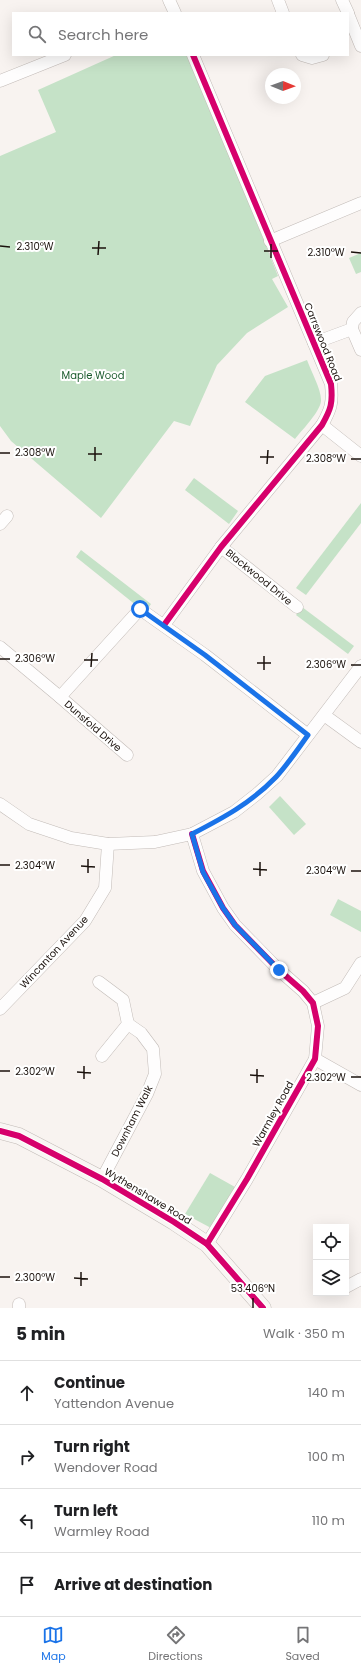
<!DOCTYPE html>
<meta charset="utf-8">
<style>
:root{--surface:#fff;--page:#f2f2f2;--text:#202124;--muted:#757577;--line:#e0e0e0;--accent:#1a73e8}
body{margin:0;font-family:Poppins,sans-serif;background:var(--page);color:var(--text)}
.controls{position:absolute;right:12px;bottom:12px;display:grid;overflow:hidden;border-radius:0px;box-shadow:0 4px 16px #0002}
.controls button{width:36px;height:36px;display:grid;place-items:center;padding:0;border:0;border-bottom:1px solid var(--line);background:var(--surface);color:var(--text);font:20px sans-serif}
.compass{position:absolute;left:265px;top:68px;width:36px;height:36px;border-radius:50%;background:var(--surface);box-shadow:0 4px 16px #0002;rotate:91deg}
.stop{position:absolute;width:12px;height:12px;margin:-9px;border:3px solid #1a73e8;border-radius:50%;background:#fff}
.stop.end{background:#1a73e8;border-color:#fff;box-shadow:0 1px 4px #0008}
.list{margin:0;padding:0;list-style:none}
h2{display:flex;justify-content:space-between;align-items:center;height:52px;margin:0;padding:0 16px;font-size:17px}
h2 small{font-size:13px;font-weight:400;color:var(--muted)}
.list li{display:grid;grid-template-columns:26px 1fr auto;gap:12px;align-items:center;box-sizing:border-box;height:64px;padding:0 16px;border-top:1px solid var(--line)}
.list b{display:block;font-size:15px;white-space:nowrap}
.list p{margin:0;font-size:13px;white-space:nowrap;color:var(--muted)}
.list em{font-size:13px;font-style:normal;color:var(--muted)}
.icon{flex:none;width:22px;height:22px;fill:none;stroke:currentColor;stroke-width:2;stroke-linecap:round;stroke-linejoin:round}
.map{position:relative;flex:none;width:361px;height:1308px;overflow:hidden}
.search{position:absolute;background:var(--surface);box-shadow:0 4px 16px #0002;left:12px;right:12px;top:12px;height:44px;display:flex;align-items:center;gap:10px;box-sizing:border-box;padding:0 14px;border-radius:0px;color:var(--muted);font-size:15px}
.sheet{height:308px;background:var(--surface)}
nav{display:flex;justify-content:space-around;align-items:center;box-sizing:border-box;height:56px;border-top:1px solid var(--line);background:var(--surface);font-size:11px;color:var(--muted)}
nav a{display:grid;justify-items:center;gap:2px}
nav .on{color:var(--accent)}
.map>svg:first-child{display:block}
.green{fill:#c5e2c7}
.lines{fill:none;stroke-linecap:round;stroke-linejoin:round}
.minor-casing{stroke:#c2bbb7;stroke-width:13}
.secondary-casing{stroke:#c2bbb7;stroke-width:17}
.minor{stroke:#fefdfd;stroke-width:12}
.secondary{stroke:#f9f6f4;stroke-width:16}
.cycleway-casing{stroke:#fff;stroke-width:8}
.cycleway{stroke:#d6006c;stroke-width:6}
.route{stroke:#1a73e8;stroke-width:5}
.ticks{fill:none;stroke:#1b120d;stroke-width:1.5}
.labels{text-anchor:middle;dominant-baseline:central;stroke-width:4;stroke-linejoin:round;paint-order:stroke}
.street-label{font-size:10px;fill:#1b120d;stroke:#fff}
.park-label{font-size:10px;fill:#195a2c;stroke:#fff}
.ticks-label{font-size:10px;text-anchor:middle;fill:#1b120d;stroke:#fff;stroke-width:4;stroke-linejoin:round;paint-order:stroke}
</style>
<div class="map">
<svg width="361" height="1308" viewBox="0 0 361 1308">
<rect width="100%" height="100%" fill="#f8f3f0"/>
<g class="green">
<polygon points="116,55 190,55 278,276 272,279 288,307 247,333 217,365 190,426 174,421 101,518 11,441 0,426 0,156 56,132 38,90"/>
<polygon points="361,253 361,272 356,274 349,258"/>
<path d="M307 360C311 371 322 391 321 401 320 412 302 430 295 439L245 402 265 376Z"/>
<polygon points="194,478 238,511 229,524 185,490"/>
<polygon points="361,503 361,523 306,595 296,588"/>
<polygon points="81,550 151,604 149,607 141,601 137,606 76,557"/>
<polygon points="302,607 354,646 348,654 296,615"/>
<polygon points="280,796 306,824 294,835 269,807"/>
<polygon points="338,899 361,911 361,932 330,915"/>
<polygon points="210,1173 235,1187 211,1228 185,1214"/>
</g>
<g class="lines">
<defs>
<g id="minor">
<polyline points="169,0 175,13"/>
<polyline points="278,0 283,13"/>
<polyline points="342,0 348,13"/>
<polyline points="348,14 361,46"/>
<polyline points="302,55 312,58 323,55"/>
<polyline points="0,81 65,55"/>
<polyline points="270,241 361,203"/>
<polyline points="352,329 361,350"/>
<polyline points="314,343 352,329 353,322 361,313"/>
<polyline points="322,425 361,456"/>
<polyline points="0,524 7,516"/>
<polyline points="221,547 297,607"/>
<path d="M164 625 221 547 322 425C331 409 333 403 331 384L193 55"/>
<polyline points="0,647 60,697 140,609 205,655 308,735"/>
<polyline points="60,697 127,755"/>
<polyline points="324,715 361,742"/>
<polyline points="0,804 29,824 71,838 108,844 155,842 192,834 234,812 257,794 277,776 361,666"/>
<polyline points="192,834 203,871 223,908 235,925 279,970 303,991 313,1003 318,1026 315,1059 247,1179 207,1244"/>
<polyline points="99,982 123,1000 128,1024 102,1056"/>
<polyline points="313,1003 345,988 361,963"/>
<polyline points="0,1009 85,921 105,888 108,844"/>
<polyline points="315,1059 361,1085"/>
<polyline points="102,1179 147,1094 155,1074 153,1049 141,1033 128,1024"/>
<polyline points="346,1287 361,1279"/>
<polyline points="19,1304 19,1308"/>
</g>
<polyline id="secondary" points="0,1131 19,1136 102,1179 174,1222 207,1244 263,1308"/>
</defs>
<use href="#minor" class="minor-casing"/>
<use href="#secondary" class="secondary-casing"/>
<use href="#minor" class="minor"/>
<use href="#secondary" class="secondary"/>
<defs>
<g id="cycleway">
<path d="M164 625 221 547 322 425C331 409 333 403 331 384L193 55"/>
<polyline points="192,834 203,871 223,908 235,925 279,970 303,991 313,1003 318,1026 315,1059 247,1179 207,1244"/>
<polyline points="0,1131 19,1136 102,1179 174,1222 207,1244 263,1308"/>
</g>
</defs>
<use href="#cycleway" class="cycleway-casing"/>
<use href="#cycleway" class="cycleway"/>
</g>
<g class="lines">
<path class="route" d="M140 609 205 655 308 735C298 749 288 764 276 777 251 803 223 818 192 834L203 872 223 908 235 925 279 970"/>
</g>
<path class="ticks" d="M0 246 10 247M92 248H106M264 251H278M351 252 361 253M98 255 99 241M271 258V244M0 453H10M88 454H102M260 457H274M351 459H361M95 461V447M267 464 268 450M0 659H10M84 660H98M257 663H271M351 665H361M91 667 92 653M264 670V656M0 865H10M81 866 95 867M253 869 267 870M351 871H361M88 873V859M260 876V862M0 1071H10M77 1072 91 1073M250 1075 264 1076M351 1077H361M84 1079V1066M257 1083V1069M0 1277H10M74 1278 88 1279M81 1286V1272M253 1308V1298"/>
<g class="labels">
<g class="street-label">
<text transform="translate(323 342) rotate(68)">Carrswood Road</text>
<text transform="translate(259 577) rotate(39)">Blackwood Drive</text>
<text transform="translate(93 726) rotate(41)">Dunsfold Drive</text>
<text transform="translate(54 952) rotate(-47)">Wincanton Avenue</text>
<text transform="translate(273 1114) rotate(-61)">Warmley Road</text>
<text transform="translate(132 1121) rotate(-63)">Downham Walk</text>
<text transform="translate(148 1196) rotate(31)">Wythenshawe Road</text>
</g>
<g class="park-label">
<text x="93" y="375">Maple Wood</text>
</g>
</g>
<g class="ticks-label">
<text x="35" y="250">2.310°W</text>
<text x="326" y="256">2.310°W</text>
<text x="35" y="456">2.308°W</text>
<text x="326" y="462">2.308°W</text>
<text x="35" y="662">2.306°W</text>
<text x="326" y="668">2.306°W</text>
<text x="35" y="869">2.304°W</text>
<text x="326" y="874">2.304°W</text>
<text x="35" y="1075">2.302°W</text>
<text x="326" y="1081">2.302°W</text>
<text x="35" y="1281">2.300°W</text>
<text x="253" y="1292">53.406°N</text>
</g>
</svg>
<div class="controls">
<button><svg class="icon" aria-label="locate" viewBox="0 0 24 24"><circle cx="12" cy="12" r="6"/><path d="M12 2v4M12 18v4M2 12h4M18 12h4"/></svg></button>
<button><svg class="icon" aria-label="layers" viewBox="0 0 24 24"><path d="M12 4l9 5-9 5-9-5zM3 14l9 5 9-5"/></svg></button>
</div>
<svg class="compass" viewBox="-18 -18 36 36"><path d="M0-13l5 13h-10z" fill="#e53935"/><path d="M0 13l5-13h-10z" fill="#757577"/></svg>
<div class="stop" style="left:140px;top:609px"></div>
<div class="stop end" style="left:279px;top:970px"></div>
<div class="search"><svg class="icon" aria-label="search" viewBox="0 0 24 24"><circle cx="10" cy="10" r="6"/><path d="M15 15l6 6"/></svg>Search here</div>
</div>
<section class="sheet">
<h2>5 min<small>Walk · 350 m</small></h2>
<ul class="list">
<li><svg class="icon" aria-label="ahead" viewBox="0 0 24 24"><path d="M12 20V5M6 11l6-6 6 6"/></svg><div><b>Continue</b><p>Yattendon Avenue</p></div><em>140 m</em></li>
<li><svg class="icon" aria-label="right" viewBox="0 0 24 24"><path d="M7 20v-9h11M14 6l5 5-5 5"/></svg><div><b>Turn right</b><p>Wendover Road</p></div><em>100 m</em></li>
<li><svg class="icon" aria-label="left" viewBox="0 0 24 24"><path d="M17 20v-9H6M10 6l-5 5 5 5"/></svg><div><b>Turn left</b><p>Warmley Road</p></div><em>110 m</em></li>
<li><svg class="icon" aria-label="arrive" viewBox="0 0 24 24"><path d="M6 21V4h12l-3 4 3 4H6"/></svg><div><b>Arrive at destination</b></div></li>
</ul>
</section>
<nav>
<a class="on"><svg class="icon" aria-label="map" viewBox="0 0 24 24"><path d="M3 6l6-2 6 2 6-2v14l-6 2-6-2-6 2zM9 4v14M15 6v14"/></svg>Map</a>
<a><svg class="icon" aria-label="directions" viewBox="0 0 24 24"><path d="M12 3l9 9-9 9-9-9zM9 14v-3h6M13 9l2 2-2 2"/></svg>Directions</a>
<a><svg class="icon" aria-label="saved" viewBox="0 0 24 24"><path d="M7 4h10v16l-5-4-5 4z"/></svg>Saved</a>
</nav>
